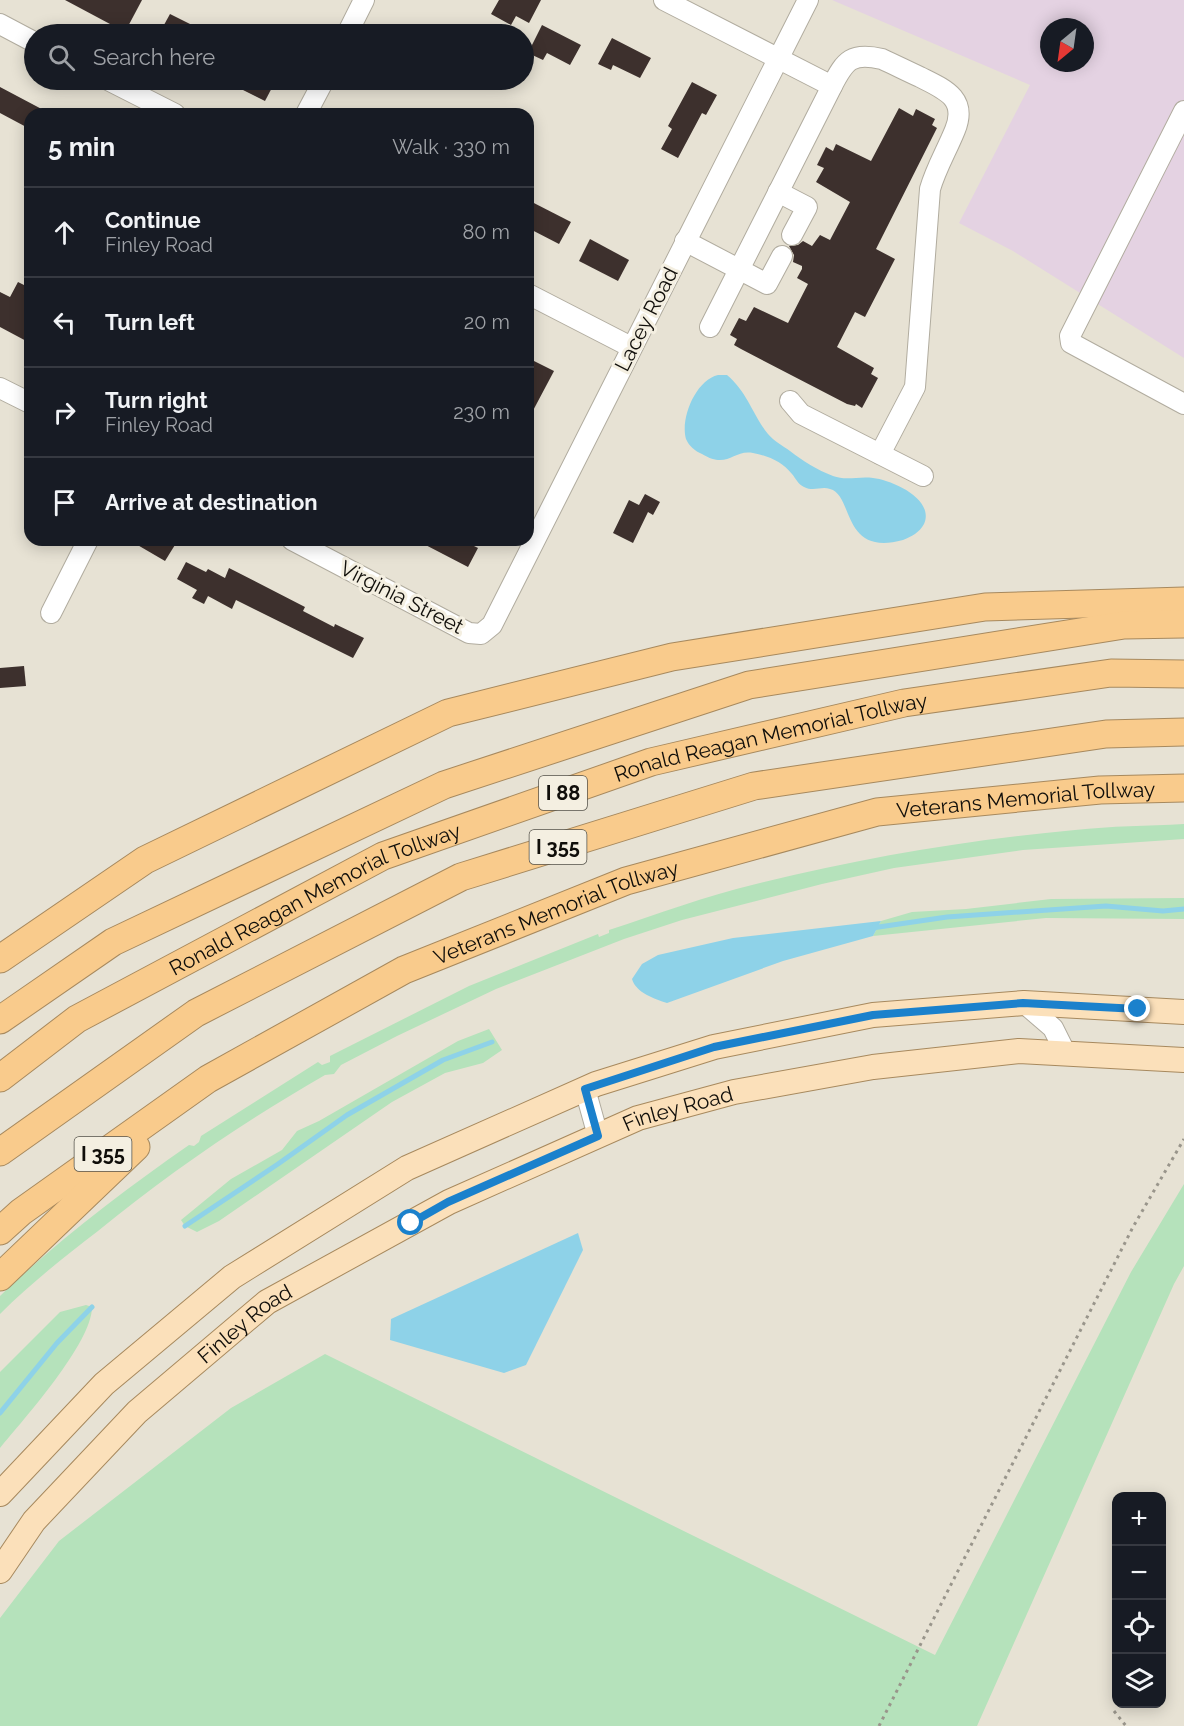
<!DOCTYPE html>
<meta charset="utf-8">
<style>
:root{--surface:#171b24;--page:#20242c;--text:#f1f3f6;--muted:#9ea1a6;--line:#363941}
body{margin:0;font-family:Raleway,sans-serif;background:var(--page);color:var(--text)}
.controls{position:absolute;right:18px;bottom:18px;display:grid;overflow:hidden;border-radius:12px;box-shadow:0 3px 15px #0003}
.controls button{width:54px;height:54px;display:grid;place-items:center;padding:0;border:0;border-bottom:2px solid var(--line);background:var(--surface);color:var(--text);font:30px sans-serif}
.compass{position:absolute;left:1040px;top:18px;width:54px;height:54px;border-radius:50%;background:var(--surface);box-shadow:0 3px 15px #0003;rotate:209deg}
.stop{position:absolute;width:18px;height:18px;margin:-14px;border:4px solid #1b81cc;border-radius:50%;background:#fff}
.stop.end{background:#1b81cc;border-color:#fff;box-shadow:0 2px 6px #0008}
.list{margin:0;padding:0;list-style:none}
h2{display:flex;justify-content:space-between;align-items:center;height:78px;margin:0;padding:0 24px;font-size:26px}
h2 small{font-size:20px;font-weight:400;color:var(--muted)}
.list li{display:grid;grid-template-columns:39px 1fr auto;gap:18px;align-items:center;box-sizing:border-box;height:90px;padding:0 24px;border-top:2px solid var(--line)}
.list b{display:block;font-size:22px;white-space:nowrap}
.list p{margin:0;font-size:20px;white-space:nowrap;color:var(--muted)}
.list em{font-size:20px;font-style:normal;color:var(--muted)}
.icon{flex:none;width:33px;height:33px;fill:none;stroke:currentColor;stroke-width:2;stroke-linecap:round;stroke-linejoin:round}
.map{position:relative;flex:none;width:1184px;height:1726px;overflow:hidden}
.search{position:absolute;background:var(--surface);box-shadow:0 3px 15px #0003;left:24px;top:24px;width:510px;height:66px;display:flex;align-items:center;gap:15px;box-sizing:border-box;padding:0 21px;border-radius:33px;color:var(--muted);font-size:22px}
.panel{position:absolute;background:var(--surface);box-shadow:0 3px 15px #0003;left:24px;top:108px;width:510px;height:438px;border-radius:18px}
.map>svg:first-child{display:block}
.commercial{fill:#e4d2e2;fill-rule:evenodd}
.green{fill:#b5e2bb}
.water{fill:#8ed2e8}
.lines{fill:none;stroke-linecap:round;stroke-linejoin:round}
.stream{stroke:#8ed2e8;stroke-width:5}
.building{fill:#3d302d}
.minor-casing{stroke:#b1ac9f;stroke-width:22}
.major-casing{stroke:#a7895e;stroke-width:26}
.highway-casing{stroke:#a7895e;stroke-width:29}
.path{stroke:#99958b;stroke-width:3;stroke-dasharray:3 4.5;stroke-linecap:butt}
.minor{stroke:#fff;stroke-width:20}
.major{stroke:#fbe0ba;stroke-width:24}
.highway{stroke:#f9cb8c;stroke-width:27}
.route{stroke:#1b81cc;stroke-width:8}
.labels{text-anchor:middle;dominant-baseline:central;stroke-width:6;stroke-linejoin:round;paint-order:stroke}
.shield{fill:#f4efe1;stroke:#54524a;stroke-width:1.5}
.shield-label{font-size:20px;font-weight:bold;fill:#100e0a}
.street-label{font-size:21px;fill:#100e0a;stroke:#f4efe1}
</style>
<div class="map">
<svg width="1184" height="1726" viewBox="0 0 1184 1726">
<rect width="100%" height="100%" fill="#e7e2d4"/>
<path class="commercial" d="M832 0H1184V358L1013 251 959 223 1030 85ZM1049 27H1085V63H1049Z"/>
<g class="green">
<path d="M1184 824V839L1023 850 894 868 822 884 682 920 624 939 496 989 397 1036 341 1065 334 1074 325 1075C245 1121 169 1173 98 1231 64 1257 30 1284 0 1314V1296C58 1240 123 1191 189 1145L194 1146 199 1142 201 1136 318 1062 322 1065 330 1062V1056L469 986 598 934 599 937 609 933V930C658 914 706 896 756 884 861 858 967 840 1075 830 1111 826 1148 826 1184 824Z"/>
<polygon points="1184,898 1184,919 1046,918 873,936 881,921 912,912 966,909 1051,899"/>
<polygon points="489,1029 502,1050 483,1063 445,1073 392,1102 219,1221 197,1232 185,1226 181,1220 231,1179 282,1150 297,1131 319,1121 458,1041"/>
<polygon points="1184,1184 1184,1266 1174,1284 977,1726 0,1726 0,1618 59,1541 231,1408 325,1354 935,1655 1131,1272"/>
<path d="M86 1305 92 1307C92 1343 24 1419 0 1448V1372L60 1312Z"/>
</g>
<g class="water">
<path d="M718 375H727C748 393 752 414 768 434 774 441 783 446 790 451 803 461 817 470 833 476 846 481 859 476 873 478 892 480 935 499 924 524 920 532 911 537 903 540 841 557 854 495 830 489 821 486 814 492 804 487 798 484 796 479 792 474 782 462 769 456 753 453 733 449 728 470 702 454 695 451 689 446 686 439 680 418 696 380 718 375Z"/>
<path d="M881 921 873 936 783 961 667 1003C655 999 636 993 632 979L642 964 658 955 733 938Z"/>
<polygon points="578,1233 583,1250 526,1365 504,1373 390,1340 391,1319"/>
</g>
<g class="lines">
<g class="stream">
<polyline points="872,928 947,917 1106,906 1163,911 1184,909"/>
<polyline points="185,1226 278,1164 347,1115 443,1060 492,1042"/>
<polyline points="0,1413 57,1343 92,1307"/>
</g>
</g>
<g class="building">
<polygon points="65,0 142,0 125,32"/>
<polygon points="499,0 541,0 529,23 516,16 511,25 491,14"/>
<polygon points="170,14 210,34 159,34"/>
<polygon points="542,25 581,45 570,65 547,53 543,60 528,53"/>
<polygon points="612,38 651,58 640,78 613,65 611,70 598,64"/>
<polygon points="246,80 276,80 265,101 241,89"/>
<polygon points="692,82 717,95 706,115 702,113 678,158 661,149 672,129 668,126"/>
<polygon points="0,87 51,114 30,114 30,129 0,113"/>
<polygon points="899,108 913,116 916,109 935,119 932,125 937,128 876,249 895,259 865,317 855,312 837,347 874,368 871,374 878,378 862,408 856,404 855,406 847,404 741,349 734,345 737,339 730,335 739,318 746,321 754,307 788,323 808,284 797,278 802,269 802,266 793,262 794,255 789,246 798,245 803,241 812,246 820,235 830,240 850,202 816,182 824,168 817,165 826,147 833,151 836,144 871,161"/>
<polygon points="528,200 571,222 559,244 528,228"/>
<polygon points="590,239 629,260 618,281 579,261"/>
<polygon points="18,282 30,288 30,304 25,314 30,316 30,343 0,327 0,292 10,297"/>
<polygon points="532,360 554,371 528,420 528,367"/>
<polygon points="645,494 660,502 653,515 648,512 633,543 613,533 629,500 639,505"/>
<polygon points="129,540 178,540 165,561"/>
<polygon points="416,540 472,540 470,544 478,548 468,567"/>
<polygon points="186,562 206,572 208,569 225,578 229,568 305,607 303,611 334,627 335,624 364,638 353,658 236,600 232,609 208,596 204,604 192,598 197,590 177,579"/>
<polygon points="24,666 26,686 0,688 0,668"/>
</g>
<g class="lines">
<defs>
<g id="minor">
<polyline points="664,0 832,86 710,327"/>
<polyline points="0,24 34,42"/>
<polyline points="347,34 364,0"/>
<polyline points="108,80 175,114"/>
<path d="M832 86C845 60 852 52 882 59 895 65 907 71 920 77 944 89 968 98 955 130 947 150 936 168 930 189L915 387 880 454"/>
<polyline points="1184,111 1070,336 1071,343 1184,404"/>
<polyline points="306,114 324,80"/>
<polyline points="778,192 807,207 792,235"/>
<polyline points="685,241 767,284 782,256"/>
<polyline points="528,294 631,347"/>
<polyline points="0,388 30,403"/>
<polyline points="790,401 801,414 923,476"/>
<polyline points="292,540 469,633 481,634 492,625 808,0"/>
<polyline points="51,613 88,540"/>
<polyline points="1024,1003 1053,1028 1066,1054"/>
<polyline points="585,1089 598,1136"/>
</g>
<g id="major">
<polyline points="0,1494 104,1384 232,1277 407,1168 596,1084 714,1047 873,1015 1024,1003 1184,1012"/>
<path id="s1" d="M0 1571 34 1521 137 1412 267 1302 449 1202 638 1118 734 1092 873 1067 1019 1051 1184 1060"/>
</g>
<g id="highway">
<polyline points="0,959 145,860 448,713 672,657 985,607 1184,601"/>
<polyline points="0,1020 113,942 444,785 749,685 1124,625 1184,624"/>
<path id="s2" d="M0 1078 77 1019 383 856 651 762 904 703 1111 673 1184 674"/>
<polyline points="0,1152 196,1013 461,877 754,786 1106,734 1184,732"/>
<path id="s3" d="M0 1231 21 1212 208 1079 404 970 626 881 877 812 1100 790 1184 788"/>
<polyline points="0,1277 136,1147"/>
</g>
</defs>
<use href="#minor" class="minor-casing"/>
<use href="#major" class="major-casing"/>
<use href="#highway" class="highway-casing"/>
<g class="path">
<polyline points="1114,1711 1126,1726"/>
<polyline points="879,1726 1133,1227 1184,1139"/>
</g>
<use href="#minor" class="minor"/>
<use href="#major" class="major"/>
<use href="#highway" class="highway"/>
</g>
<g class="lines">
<polyline class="route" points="411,1223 448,1202 598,1136 585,1089 714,1047 873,1015 1023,1003 1138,1009"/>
</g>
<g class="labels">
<g class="shield">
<rect x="539" y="776" width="48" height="34" rx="4.5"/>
<rect x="529.5" y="830" width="57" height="34" rx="4.5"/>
<rect x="74.5" y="1137" width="57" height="34" rx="4.5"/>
</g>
<g class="shield-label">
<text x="563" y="793">I 88</text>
<text x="558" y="847">I 355</text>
<text x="103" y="1154">I 355</text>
</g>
<g class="street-label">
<text transform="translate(646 319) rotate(-63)">Lacey Road</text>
<text transform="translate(402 597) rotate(27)">Virginia Street</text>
<text stroke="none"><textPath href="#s2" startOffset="850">Ronald Reagan Memorial Tollway</textPath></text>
<text stroke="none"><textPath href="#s3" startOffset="1131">Veterans Memorial Tollway</textPath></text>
<text stroke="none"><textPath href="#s2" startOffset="364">Ronald Reagan Memorial Tollway</textPath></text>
<text stroke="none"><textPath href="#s3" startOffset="645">Veterans Memorial Tollway</textPath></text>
<text stroke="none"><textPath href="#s1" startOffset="836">Finley Road</textPath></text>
<text stroke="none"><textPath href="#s1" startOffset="350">Finley Road</textPath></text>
</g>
</g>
</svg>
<div class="controls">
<button>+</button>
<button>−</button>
<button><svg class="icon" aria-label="locate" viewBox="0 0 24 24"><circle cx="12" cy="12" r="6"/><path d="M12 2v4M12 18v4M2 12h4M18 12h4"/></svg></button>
<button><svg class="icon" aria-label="layers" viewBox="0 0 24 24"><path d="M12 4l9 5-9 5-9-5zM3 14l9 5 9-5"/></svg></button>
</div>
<svg class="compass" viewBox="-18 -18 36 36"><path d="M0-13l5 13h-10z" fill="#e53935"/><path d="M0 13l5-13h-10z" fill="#9ea1a6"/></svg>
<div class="stop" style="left:411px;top:1223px"></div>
<div class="stop end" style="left:1138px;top:1009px"></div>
<div class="search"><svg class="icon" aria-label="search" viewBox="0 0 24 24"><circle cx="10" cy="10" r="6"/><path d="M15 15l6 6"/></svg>Search here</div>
<section class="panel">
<h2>5 min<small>Walk · 330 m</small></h2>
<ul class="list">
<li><svg class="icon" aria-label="ahead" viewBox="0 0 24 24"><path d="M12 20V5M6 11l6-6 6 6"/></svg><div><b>Continue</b><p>Finley Road</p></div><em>80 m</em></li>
<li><svg class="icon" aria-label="left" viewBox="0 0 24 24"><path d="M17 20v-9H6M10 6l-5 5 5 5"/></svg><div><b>Turn left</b></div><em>20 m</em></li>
<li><svg class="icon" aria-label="right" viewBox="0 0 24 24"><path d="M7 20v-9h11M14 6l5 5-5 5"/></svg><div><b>Turn right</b><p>Finley Road</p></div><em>230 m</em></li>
<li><svg class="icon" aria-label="arrive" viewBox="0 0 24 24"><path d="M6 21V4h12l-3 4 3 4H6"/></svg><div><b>Arrive at destination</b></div></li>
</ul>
</section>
</div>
